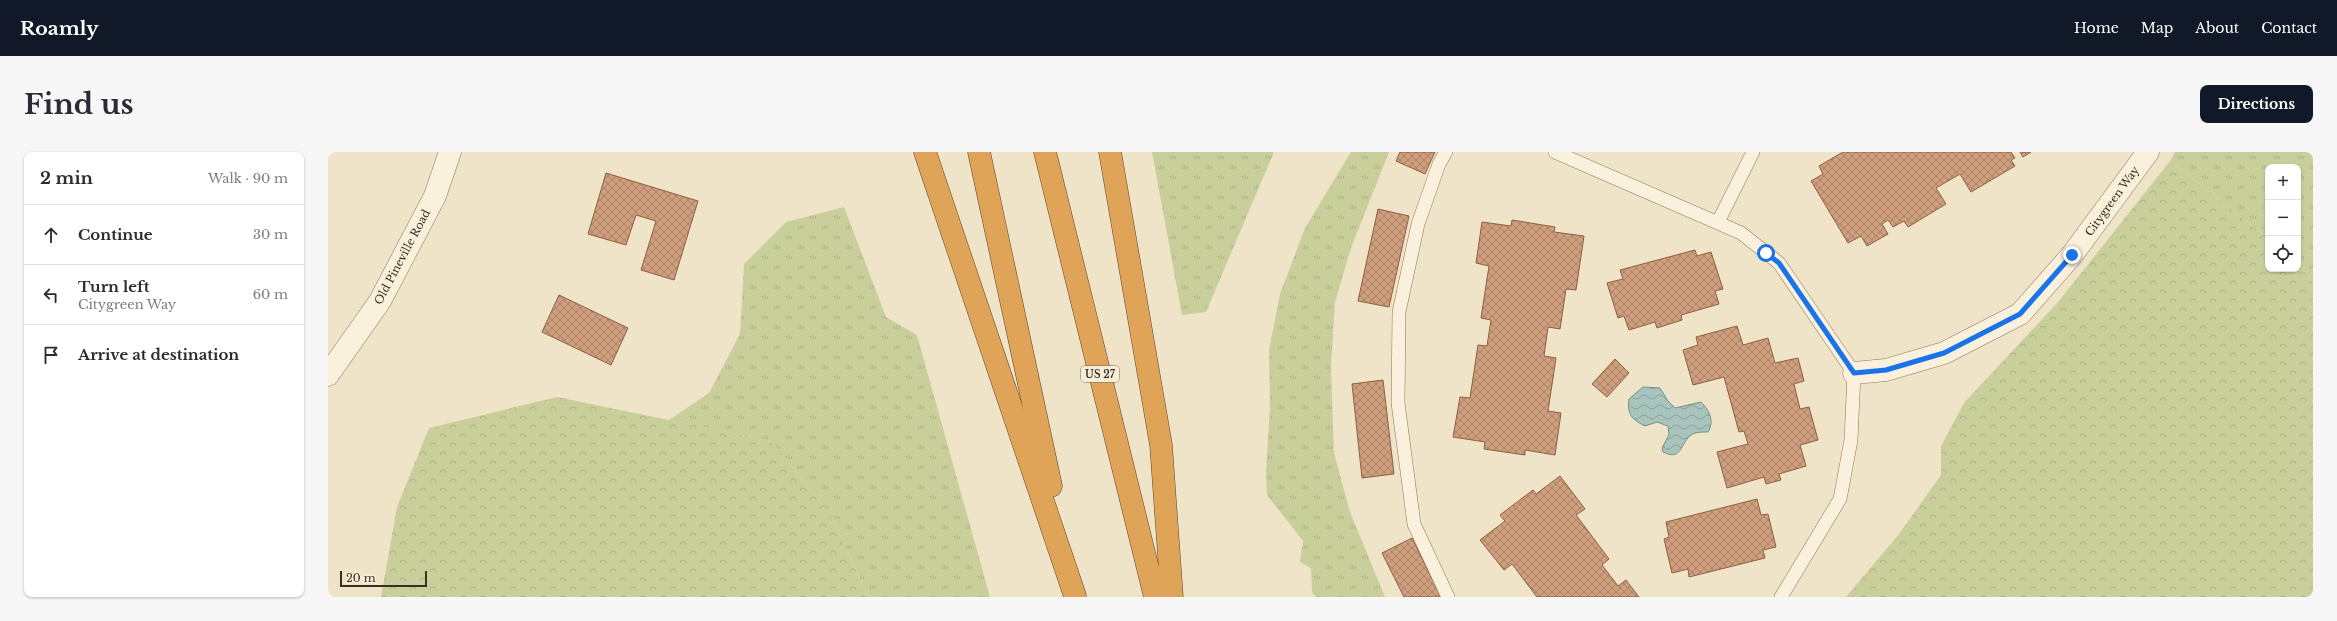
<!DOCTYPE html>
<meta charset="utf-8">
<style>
:root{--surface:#fff;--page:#f7f7f7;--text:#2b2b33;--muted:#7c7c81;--line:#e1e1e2;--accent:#111827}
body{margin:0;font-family:"Libre Baskerville",serif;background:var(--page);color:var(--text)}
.controls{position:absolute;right:12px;top:12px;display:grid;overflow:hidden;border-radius:8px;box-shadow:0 1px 3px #0004}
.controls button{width:36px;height:36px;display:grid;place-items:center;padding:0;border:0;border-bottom:1px solid var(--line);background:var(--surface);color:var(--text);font:20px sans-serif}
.scale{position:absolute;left:12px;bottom:10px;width:87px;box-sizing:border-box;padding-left:4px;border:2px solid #3d2e20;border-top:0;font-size:11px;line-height:14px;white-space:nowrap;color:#3d2e20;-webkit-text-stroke:3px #f7eed8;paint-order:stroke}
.stop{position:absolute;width:12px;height:12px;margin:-9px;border:3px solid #1a73e8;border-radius:50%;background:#fff}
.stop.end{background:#1a73e8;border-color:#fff;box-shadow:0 1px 4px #0008}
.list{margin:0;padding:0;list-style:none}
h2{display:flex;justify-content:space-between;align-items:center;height:52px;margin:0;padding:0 16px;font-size:17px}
h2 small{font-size:13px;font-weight:400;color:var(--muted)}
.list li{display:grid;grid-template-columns:26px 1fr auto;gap:12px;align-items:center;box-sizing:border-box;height:60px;padding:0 16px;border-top:1px solid var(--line)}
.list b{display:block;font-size:15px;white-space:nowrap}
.list p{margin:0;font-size:13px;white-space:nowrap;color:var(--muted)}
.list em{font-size:13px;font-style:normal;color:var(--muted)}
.icon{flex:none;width:22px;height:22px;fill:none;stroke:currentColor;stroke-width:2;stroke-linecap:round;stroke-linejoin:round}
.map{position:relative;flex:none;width:1985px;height:445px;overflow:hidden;border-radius:8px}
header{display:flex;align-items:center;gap:24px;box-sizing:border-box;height:56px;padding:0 20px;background:var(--accent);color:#fff}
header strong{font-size:19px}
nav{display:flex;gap:22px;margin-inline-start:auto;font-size:14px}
.intro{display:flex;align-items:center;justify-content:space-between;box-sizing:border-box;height:96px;padding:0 24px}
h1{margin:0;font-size:28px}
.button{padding:10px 18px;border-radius:8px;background:var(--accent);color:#fff;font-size:14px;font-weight:700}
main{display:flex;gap:24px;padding:0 24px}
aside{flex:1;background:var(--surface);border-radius:8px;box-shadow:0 1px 3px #0004}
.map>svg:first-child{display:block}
.grass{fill:url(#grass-tufts)}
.forest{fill:url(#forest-crowns)}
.water{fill:url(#water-waves);stroke:#6f938a}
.building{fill:url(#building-cross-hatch);stroke:#8d5f41}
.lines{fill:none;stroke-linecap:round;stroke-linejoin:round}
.service-casing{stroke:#8d765c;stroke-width:14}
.minor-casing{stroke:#8d765c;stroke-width:23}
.motorway-casing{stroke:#5b4430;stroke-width:23}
.service{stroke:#faf1dc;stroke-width:13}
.minor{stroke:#faf1dc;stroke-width:22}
.motorway{stroke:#e0a458;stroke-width:22}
.route{stroke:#1a73e8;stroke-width:5}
.labels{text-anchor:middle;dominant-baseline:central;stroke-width:3;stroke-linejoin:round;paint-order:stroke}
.shield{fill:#f7eed8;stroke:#756857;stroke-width:1}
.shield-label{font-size:10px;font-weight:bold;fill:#3d2e20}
.street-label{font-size:11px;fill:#3d2e20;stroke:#f7eed8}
</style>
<header>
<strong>Roamly</strong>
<nav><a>Home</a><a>Map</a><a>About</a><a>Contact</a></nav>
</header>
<div class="intro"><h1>Find us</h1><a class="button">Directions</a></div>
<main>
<aside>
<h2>2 min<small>Walk · 90 m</small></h2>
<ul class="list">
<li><svg class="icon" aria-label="ahead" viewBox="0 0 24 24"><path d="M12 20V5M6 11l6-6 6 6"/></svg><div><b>Continue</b></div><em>30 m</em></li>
<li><svg class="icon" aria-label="left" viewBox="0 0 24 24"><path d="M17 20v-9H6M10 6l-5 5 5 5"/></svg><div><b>Turn left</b><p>Citygreen Way</p></div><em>60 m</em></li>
<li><svg class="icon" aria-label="arrive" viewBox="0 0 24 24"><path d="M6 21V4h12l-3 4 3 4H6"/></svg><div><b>Arrive at destination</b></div></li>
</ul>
</aside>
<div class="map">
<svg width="1985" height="445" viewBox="0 0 1985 445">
<defs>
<pattern id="grass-tufts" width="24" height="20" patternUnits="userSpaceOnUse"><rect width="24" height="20" fill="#c9cf9b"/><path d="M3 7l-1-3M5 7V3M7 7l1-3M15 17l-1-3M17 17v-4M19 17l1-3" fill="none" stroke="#aeb285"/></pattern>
<pattern id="forest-crowns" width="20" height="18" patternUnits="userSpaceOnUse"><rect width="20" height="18" fill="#c9cf9b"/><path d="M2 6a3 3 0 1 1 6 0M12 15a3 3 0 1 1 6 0" fill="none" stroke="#aeb285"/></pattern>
<pattern id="water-waves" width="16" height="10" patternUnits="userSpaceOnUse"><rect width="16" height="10" fill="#a9c4bc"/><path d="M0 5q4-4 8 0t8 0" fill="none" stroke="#8ba098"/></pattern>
<pattern id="building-cross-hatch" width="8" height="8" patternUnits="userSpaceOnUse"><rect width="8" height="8" fill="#cf9f7d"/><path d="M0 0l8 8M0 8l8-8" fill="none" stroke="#a98266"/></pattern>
</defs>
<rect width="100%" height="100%" fill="#f0e4c8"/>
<g class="grass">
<polygon points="824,0 946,0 878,160 854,163"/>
<polygon points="1023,0 1061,0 1023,96 1007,150 1003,215 1006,301 1022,360 1057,445 989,445 984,441 983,416 972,410 975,389 939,343 938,319 942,256 941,199 952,142 977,76"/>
<polygon points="1847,0 1985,0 1985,130 1970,112 1970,15 1940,15 1940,86 1842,9"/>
<polygon points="516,55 558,165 589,183 662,445 540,445 503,363 443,289 341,268 381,241 412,182 416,112 458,70"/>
</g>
<g class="forest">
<polygon points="1842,9 1940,86 1940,117 1970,117 1970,112 1985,130 1985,445 1518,445 1571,382 1613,323 1613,294 1636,251 1731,149"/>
<polygon points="229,245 443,289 503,363 540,445 53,445 69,355 101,276"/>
</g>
<path class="water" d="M1315 235 1332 236 1340 249 1347 256 1373 250C1381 258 1387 269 1380 280 1376 280 1371 280 1367 281 1352 286 1356 311 1335 300L1334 296 1341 283 1340 274 1329 270 1317 274C1303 267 1299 262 1301 247Z"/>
<g class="building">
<polygon points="1072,0 1107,0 1097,22 1068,9"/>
<polygon points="1515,0 1683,0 1687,6 1683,8 1687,14 1643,40 1632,22 1608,36 1618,52 1580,75 1576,69 1565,75 1560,68 1554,72 1560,82 1539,94 1533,84 1520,91 1483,29 1495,22 1491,14"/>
<polygon points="1692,0 1703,0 1695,5"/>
<polygon points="278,21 370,49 346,128 313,118 328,69 308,63 298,93 260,82"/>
<polygon points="1050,57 1081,64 1061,155 1030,149"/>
<polygon points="1184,68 1227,75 1226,80 1256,84 1248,138 1238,137 1232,177 1220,175 1216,204 1228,206 1220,259 1233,261 1227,303 1197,298 1197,303 1156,297 1157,290 1125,285 1132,245 1142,246 1150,193 1159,194 1163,168 1153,166 1161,114 1148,111 1154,70 1183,74"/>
<polygon points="1367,98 1369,104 1383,100 1395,137 1387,139 1391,152 1353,163 1354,168 1329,176 1327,170 1301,178 1296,164 1290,166 1279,131 1295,127 1292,118"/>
<polygon points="231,143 300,176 283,213 214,180"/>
<polygon points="1409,174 1415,193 1440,186 1447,211 1470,206 1476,229 1466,232 1472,257 1481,255 1490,288 1472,293 1478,314 1451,322 1453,328 1438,332 1436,325 1399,336 1389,300 1420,292 1416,279 1411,280 1396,225 1365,233 1355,198 1370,193 1368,185"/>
<polygon points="1287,207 1301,221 1279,245 1264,232"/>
<polygon points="1055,228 1066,322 1034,326 1024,232"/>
<polygon points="1232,324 1257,357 1248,363 1281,407 1274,413 1290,434 1298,428 1311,445 1209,445 1184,412 1176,418 1152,388 1177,369 1172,363 1205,338 1208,342"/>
<polygon points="1429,347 1433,363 1440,362 1448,395 1435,398 1437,406 1361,425 1360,417 1344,421 1336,387 1341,385 1338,370"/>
<polygon points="1084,386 1113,445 1076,445 1054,401"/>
</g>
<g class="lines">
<defs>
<g id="service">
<polyline points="1118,0 1111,12 1090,72 1071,160 1070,251 1086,372 1120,445"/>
<polyline points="1227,0 1413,81 1451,111 1526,221 1523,288 1512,347 1453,445"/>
<polyline points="1390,70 1425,0"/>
</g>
<g id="minor">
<polyline points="1526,221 1558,218 1616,201 1692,162 1744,103 1820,0"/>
<polyline points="0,223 52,149 107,44 122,0"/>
</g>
<g id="motorway">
<polyline points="597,0 747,444"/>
<polyline points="651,0 723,334"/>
<polyline points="717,0 827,445"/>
<polyline points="782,0 833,293 844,445"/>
</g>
</defs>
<use href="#service" class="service-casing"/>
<use href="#minor" class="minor-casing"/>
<use href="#motorway" class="motorway-casing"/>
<use href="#service" class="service"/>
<use href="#minor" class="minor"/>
<use href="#motorway" class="motorway"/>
</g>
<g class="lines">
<polyline class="route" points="1438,101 1451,111 1526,221 1558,218 1616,201 1692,162 1744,103"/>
</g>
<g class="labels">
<rect class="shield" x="753" y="214" width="38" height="16" rx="3"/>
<g class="shield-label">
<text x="772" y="222">US 27</text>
</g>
<g class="street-label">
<text transform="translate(1784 49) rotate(-54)">Citygreen Way</text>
<text transform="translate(74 105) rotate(-62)">Old Pineville Road</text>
</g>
</g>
</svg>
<div class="controls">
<button>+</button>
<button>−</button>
<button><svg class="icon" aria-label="locate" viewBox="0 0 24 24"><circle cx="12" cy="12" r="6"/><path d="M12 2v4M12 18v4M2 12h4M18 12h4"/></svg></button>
</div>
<div class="scale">20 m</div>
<div class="stop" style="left:1438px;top:101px"></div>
<div class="stop end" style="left:1744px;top:103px"></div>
</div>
</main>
